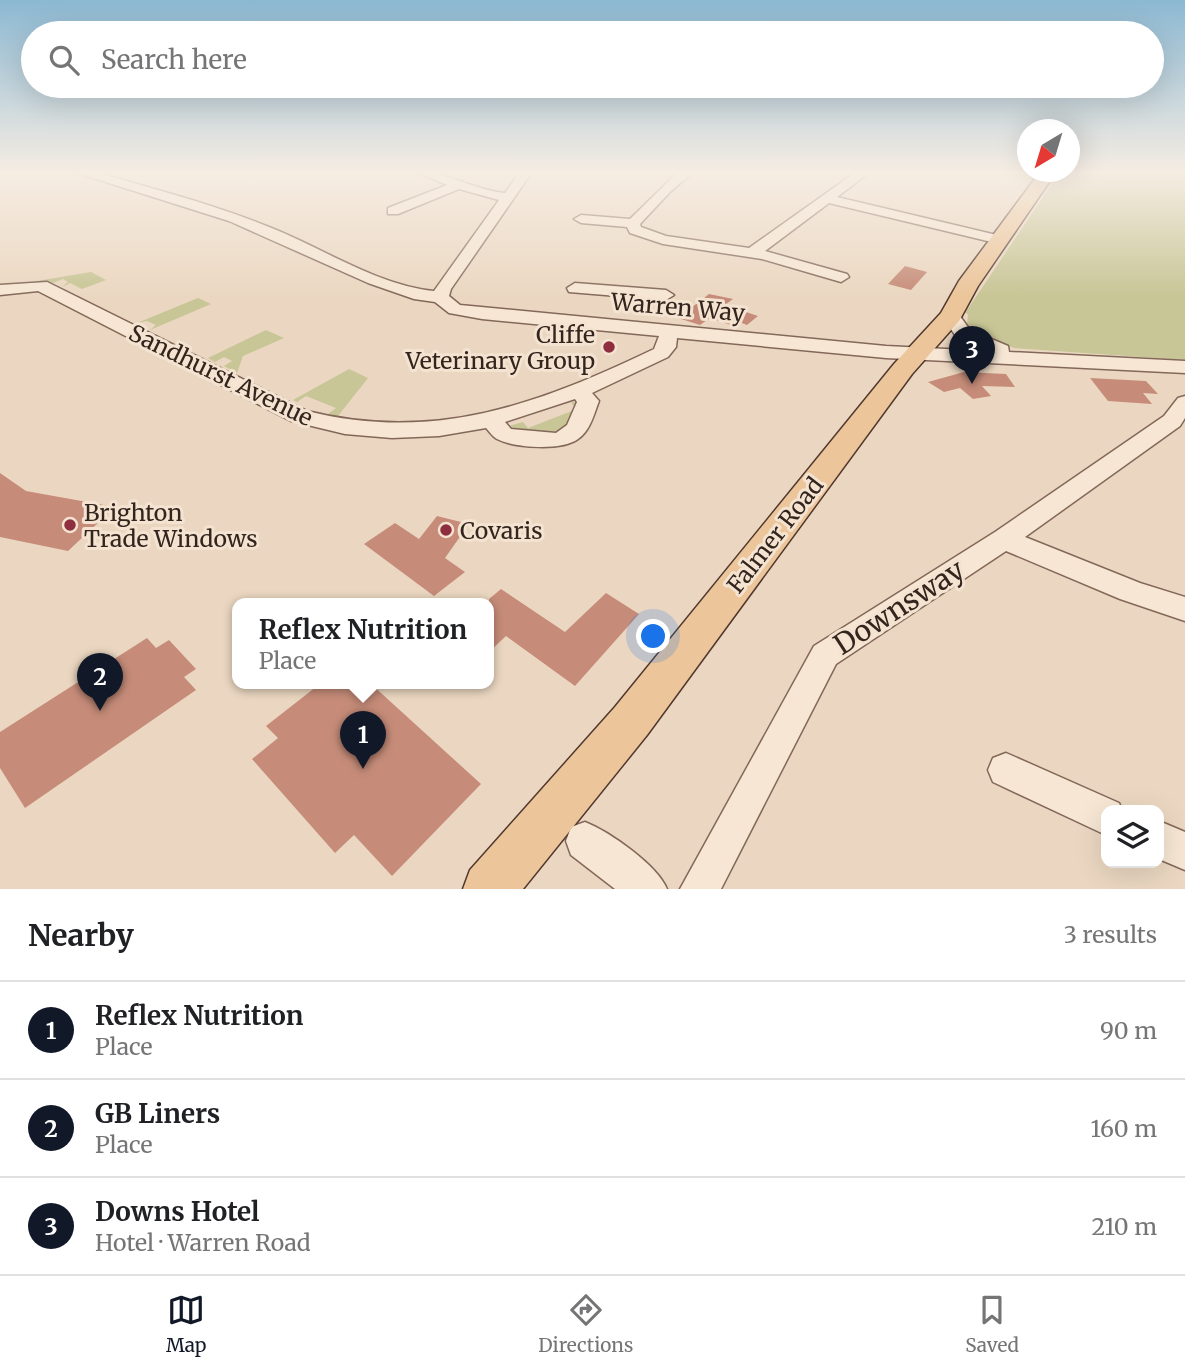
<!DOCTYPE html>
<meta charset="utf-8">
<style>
:root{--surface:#fff;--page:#f2f2f2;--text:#202124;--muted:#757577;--line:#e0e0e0;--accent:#111827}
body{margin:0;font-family:Merriweather,serif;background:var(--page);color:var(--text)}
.controls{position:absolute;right:21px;bottom:21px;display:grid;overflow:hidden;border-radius:14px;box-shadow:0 7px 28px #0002}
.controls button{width:63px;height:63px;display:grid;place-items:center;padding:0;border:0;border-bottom:2px solid var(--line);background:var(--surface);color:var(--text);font:35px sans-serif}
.compass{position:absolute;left:1017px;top:119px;width:63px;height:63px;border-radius:50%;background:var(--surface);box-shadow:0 7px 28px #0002;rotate:218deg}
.you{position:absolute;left:654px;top:637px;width:24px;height:24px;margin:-18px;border:5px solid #fff;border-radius:50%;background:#1a73e8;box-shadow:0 0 0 10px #1a73e833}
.badge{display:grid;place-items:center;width:46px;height:46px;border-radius:50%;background:var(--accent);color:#fff;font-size:23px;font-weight:700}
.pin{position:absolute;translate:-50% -58px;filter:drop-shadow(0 2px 4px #0008)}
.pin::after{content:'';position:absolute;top:37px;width:24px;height:21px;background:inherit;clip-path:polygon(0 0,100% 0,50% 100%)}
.popup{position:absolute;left:232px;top:598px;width:262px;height:91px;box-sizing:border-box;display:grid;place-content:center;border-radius:14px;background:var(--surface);filter:drop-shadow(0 2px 5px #0005);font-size:23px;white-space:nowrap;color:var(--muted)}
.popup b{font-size:26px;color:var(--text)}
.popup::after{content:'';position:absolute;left:50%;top:100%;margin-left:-14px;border:14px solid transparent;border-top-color:var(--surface)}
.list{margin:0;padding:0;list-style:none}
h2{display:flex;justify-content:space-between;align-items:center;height:91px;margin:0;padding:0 28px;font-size:30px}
h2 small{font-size:23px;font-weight:400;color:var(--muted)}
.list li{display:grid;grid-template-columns:46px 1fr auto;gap:21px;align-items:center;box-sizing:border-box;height:98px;padding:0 28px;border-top:2px solid var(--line)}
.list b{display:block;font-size:26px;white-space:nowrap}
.list p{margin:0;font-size:23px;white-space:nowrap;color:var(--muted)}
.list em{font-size:23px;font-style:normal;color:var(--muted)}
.icon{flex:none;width:38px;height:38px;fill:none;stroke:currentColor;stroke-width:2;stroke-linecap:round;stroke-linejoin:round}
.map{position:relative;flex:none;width:1185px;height:889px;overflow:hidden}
.search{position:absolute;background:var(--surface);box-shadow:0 7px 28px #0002;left:21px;right:21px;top:21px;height:77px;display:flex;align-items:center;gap:18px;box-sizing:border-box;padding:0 24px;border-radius:38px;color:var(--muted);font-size:26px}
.sheet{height:385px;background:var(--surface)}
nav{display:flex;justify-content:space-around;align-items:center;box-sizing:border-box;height:98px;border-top:2px solid var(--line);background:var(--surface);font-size:19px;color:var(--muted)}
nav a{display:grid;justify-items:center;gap:4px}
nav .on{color:var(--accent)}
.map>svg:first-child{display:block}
.green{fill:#c8c596}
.building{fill:#c68c79}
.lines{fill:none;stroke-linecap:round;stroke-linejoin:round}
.minor-casing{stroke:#83685a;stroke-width:3}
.major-casing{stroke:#50382e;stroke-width:3}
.minor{fill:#f6e6d3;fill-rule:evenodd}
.major{fill:#ecc59a;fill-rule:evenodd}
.poi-dot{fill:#8e2e3f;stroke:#f3e3d0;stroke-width:2.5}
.labels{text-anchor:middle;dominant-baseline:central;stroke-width:6;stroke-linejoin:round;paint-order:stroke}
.street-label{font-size:23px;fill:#33241d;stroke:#f3e3d0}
.poi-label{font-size:23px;fill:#33241d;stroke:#f3e3d0;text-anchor:start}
.near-street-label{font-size:28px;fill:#33241d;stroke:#f3e3d0}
</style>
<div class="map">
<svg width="1185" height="889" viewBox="0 0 1185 889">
<rect width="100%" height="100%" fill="#ebd7c1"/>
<g class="green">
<polygon points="1060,172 1185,172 1185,360 1014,348 974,333 967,326 968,314 965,313"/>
<polygon points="91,272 106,280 82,289 70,283 62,287 68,282 63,279 53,283 37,281"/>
<polygon points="198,298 211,304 150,330 156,325 147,321 137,323"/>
<polygon points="266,330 284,338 243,356 237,373 224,366 232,361 224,357 215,362 208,358"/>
<polygon points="349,369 368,378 338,416 328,414 336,408 306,396 297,402 293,400"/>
<polygon points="583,398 566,435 502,428 523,422 528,428 577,409 571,403"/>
</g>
<g class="building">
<polygon points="905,266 927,272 911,290 888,284"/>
<polygon points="709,294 733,299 725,305 758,316 747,325 742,323 737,327 710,318 700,325 678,318"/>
<polygon points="964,372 1006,374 1015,387 982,386 991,396 973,399 960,388 944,392 928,382"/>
<polygon points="1090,378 1146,381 1158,394 1143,393 1152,404 1108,401"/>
<polygon points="0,473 26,491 115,507 68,551 0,537"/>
<polygon points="437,516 469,524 445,558 465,572 434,596 364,544 395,523 419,539"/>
<polygon points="501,589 565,632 606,593 639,614 575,686 506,636 489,652 489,599"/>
<polygon points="147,638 156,648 169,640 196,669 184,677 196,690 25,808 0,768 0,732"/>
<polygon points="321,683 370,683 481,784 392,876 354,835 335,853 252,759 278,738 266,726"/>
</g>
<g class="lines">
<defs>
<g id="minor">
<path d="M74 172H95C153 189 213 204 269 227 323 248 376 285 434 291L499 200 459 189 398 214H388V208L447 185 417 172C448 172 474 190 505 193L520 172H532L451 289 449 296 460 305 886 346 986 351 957 338 942 316 951 311 957 312 970 330 1008 346 1009 352 1185 361V373L886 358 677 338 676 347 668 357 592 393 599 401C594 414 590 431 578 439 562 451 515 448 497 439 493 437 489 431 486 428L439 436 392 438 345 434 291 421 38 291 0 295V285L47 282 307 411C435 443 539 404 654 349L659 336 482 319 449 313 435 302 414 299 368 283 229 221ZM575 399 577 402 567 425 556 433 511 429 505 422Z"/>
<polygon points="678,172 693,172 670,192 640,224 641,227 666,236 749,248 856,172 870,172 837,197 1005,237 1007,240 1000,244 829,203 765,251 847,274 849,277 841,282 762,259 663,244 630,233 627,227 581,223 574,219 581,215 630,219"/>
<polygon points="575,283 666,290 674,295 666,300 569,292 567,288"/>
<polygon points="1185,396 1185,418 1180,426 1025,537 1140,583 1185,597 1185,621 1120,599 1006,551 836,664 721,889 680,889 814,646 995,532 1164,416 1178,398"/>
<polygon points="1006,753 1119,803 1122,810 1106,810 1106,835 993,782 988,770 993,758"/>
<polygon points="1159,821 1185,832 1185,870 1159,859"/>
<path d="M585 822C610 832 657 865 667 889H615L571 855 566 841 571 827Z"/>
</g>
<polygon id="major" points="1040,172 1056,172 978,286 959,321 912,374 647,735 523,889 463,889 470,870 615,707 894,364 941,313 959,281"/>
</defs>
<use href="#minor" class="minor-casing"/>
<use href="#major" class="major-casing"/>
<use href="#minor" class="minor"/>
<use href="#major" class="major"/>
</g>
<linearGradient id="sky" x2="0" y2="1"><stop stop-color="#8cb8d2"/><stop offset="0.58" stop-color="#f6ede3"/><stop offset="1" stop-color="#f6ede3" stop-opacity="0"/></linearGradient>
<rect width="1185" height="297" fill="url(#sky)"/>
<g class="poi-dot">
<circle cx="609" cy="347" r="7"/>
<circle cx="70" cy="525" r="7"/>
<circle cx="446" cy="530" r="7"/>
</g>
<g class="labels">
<g class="street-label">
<text transform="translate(678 307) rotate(5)">Warren Way</text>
<text transform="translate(221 375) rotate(26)">Sandhurst Avenue</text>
<text transform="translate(775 535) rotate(-52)">Falmer Road</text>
</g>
<g class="poi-label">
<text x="595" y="334" text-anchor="end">Cliffe<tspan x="595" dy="26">Veterinary Group</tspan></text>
<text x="84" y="512">Brighton<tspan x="84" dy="26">Trade Windows</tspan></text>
<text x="460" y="530">Covaris</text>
</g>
<g class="near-street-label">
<text transform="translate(899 607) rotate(-33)">Downsway</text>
</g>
</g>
</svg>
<div class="controls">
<button><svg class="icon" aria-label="layers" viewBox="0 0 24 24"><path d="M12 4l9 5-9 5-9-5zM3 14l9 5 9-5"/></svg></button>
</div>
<svg class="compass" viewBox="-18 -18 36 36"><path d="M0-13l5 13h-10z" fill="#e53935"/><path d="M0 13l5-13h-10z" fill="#757577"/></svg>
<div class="you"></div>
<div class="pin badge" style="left:363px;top:769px">1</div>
<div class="popup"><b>Reflex Nutrition</b>Place</div>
<div class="pin badge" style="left:100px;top:711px">2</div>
<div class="pin badge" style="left:972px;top:384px">3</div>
<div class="search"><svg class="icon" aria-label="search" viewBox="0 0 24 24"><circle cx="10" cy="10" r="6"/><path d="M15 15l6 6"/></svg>Search here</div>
</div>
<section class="sheet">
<h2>Nearby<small>3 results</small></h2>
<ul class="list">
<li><span class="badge">1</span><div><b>Reflex Nutrition</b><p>Place</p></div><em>90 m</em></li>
<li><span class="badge">2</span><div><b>GB Liners</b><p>Place</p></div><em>160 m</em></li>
<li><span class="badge">3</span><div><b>Downs Hotel</b><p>Hotel · Warren Road</p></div><em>210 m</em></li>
</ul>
</section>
<nav>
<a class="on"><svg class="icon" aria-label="map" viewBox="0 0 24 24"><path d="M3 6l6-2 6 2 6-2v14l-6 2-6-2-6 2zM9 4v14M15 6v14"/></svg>Map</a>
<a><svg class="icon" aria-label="directions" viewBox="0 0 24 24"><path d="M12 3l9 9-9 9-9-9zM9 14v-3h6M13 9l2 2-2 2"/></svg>Directions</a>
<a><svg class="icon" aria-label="saved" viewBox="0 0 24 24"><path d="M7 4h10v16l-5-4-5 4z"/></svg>Saved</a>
</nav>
